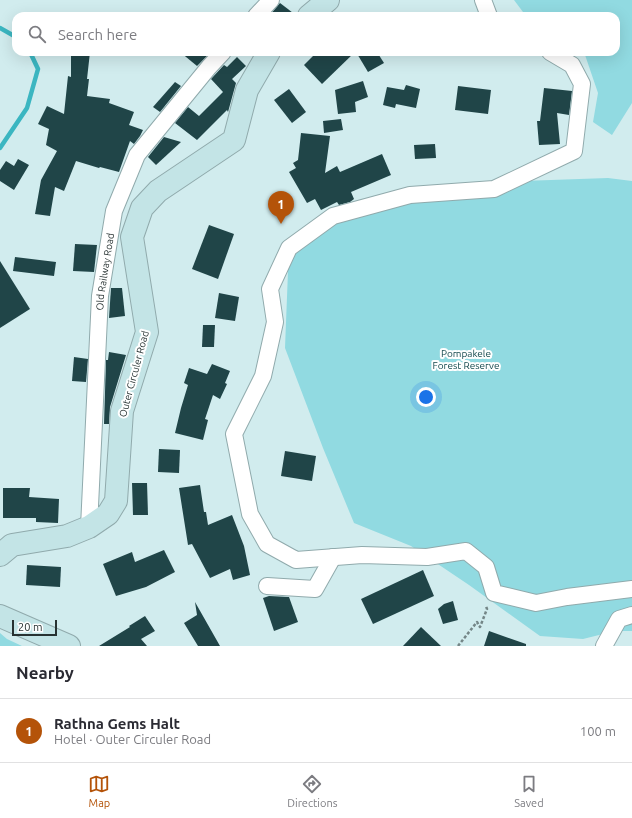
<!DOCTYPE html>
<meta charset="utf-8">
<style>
:root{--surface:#fff;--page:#f7f7f7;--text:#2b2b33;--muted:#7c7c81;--line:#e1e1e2;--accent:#b45309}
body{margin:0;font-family:Ubuntu,sans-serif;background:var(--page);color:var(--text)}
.scale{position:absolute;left:12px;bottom:10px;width:45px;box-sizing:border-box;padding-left:4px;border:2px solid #273232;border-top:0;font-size:11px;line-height:14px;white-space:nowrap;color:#273232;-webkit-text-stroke:3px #fff;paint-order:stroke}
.you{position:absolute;left:426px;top:397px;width:14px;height:14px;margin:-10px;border:3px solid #fff;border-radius:50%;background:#1a73e8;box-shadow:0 0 0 6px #1a73e833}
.badge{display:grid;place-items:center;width:26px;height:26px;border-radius:50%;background:var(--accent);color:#fff;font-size:13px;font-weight:700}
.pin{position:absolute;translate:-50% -33px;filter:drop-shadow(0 1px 2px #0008)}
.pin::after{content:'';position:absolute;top:21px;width:14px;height:12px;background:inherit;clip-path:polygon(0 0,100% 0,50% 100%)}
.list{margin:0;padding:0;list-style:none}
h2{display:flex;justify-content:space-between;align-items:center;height:52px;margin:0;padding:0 16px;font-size:17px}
h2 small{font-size:13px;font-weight:400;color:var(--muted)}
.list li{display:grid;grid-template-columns:26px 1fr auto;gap:12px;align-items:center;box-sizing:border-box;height:64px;padding:0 16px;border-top:1px solid var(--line)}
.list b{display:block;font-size:15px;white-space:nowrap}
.list p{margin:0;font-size:13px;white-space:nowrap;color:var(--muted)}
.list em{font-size:13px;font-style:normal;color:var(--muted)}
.icon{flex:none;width:22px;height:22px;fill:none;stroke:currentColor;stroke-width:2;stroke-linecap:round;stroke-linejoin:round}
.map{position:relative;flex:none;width:632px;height:646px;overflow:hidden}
.search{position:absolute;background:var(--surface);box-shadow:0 4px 16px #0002;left:12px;right:12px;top:12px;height:44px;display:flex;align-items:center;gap:10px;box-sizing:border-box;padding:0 14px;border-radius:12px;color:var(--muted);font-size:15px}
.sheet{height:116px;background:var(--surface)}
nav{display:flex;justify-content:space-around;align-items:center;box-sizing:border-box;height:56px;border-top:1px solid var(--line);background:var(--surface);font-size:11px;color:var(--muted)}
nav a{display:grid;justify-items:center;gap:2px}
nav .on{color:var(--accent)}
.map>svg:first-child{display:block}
.green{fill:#91dae1}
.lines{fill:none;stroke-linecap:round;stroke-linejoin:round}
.stream{stroke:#3bb6c1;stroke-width:4.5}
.building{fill:#204548}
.street-casing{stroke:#90aaac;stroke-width:18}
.secondary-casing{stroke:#90aaac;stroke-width:24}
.path{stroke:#748687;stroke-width:2.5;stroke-dasharray:3 2;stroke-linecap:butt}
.street{stroke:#fff;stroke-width:16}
.secondary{stroke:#c3e4e6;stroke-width:22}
.labels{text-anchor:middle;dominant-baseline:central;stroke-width:4;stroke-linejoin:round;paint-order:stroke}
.street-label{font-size:10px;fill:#273232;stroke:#fff}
.park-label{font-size:10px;fill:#13484d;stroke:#fff}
</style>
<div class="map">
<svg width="632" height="646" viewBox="0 0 632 646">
<rect width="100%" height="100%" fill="#d1ecee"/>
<g class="green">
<polygon points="514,0 632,0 632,103 612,135 593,122 598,93 584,52 616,52 616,16 526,16"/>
<polygon points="608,178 632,181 632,631 615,631 583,639 540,636 469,585 411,546 354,523 323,448 285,348 289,246 359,212 490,182"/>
<polygon points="0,633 7,639 22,646 0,646"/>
</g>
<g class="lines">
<g class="stream">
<polyline points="0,28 16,37"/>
<polyline points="0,148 27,108 38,69 30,52"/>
</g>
</g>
<g class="building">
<polygon points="280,3 297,16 269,16"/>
<polygon points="71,52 90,52 87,79 89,79 87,96 110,99 109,103 134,112 129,125 143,130 140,136 134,144 130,141 119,172 100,167 99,168 76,161 64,191 55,187 50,216 35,214 41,180 57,151 46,145 49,129 38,124 47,106 64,114 68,76 71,77"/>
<polygon points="180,52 209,52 210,53 197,66"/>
<polygon points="317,52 355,52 322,84 304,65"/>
<polygon points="356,52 377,52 384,63 368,72"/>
<polygon points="237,57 246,66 232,79 236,83 228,112 227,110 197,140 175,123 188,107 199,116 223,92 211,79 224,65 227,67"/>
<polygon points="363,81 368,97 355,102 356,112 338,114 335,90"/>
<polygon points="175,82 181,86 160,112 153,107"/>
<polygon points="406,85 420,89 416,108 396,104 395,108 383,105 387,87 404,90"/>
<polygon points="458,86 491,90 488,114 455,110"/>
<polygon points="544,88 572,91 569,115 557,113 560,144 539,145 537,121 540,121"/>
<polygon points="289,89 306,112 292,123 274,100"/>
<polygon points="341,119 343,130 324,133 323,121"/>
<polygon points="301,133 330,136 325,173 337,166 340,172 382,154 391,175 351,192 354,199 350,202 339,205 337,202 321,210 315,199 307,203 289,172 296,168 293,163 298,160"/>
<polygon points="164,137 181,142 156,165 148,157"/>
<polygon points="435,144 436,158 415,159 414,145"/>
<polygon points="18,159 29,165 14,190 0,181 0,170 6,161 14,166"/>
<polygon points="209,225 234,234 218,279 192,269"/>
<polygon points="75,244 97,245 94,272 73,271"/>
<polygon points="15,257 56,262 54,276 13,271"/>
<polygon points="0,261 30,309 0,328"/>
<polygon points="111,288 122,288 125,316 109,318"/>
<polygon points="219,293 239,297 235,321 215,318"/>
<polygon points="203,325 215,325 214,347 202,347"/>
<polygon points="109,352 126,355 110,407 109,424 104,424 106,360 108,360"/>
<polygon points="74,357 88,359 86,382 72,381"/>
<polygon points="212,364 230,371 225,383 227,384 220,399 213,395 205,419 208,420 203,440 175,433 181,408 188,385 184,383 189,368 207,374"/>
<polygon points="159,449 180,450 179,473 158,472"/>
<polygon points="285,451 316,456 312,481 281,476"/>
<polygon points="132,483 147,483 148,515 133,515"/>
<polygon points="200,485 204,512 206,512 208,525 232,515 244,546 250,575 233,580 230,569 210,578 192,544 188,545 179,488"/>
<polygon points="3,488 30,488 29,497 59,499 58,523 36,522 36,518 3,518"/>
<polygon points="164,550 175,572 146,587 116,596 103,564 132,552 135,562"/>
<polygon points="27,565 61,567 60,587 26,585"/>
<polygon points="423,570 434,596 373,624 361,599"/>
<polygon points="269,596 289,597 298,622 274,631 263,598"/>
<polygon points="453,601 458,620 443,624 438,609 444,604"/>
<polygon points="195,602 220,646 198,646 184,623 197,615"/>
<polygon points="145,616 155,631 141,639 147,646 99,646 130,627 129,626"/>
<polygon points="421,627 441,646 403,646"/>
<polygon points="489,631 526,644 526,646 484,646"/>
</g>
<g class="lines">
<defs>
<g id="street">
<polyline points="483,0 489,16"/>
<polyline points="256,16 271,0"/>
<polyline points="550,52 572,65 582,84 574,151 494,189 410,195 333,216 289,248 270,289 275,322 263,376 234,434 250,514 267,544 296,560 362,555 427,557 466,551 486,567 494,593 536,603 567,597 632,589"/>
<path id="s1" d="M89 527 100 296 114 211 137 155 209 67 223 52"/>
<polyline points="267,586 315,589 333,557"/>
<polyline points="604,646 619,619 632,615"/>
</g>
<g id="secondary">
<polyline points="309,16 328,0"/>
<polyline points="0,555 12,545 67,536 89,527 108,514 116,501 122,411 147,332 132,237 142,208 158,191 234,140 247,90 269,52"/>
<polyline points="0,616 69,646"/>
</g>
</defs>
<use href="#street" class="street-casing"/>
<use href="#secondary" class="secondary-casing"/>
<polyline class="path" points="458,646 477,622 480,627 487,609 486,606"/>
<use href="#street" class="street"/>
<use href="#secondary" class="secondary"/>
</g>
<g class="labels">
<g class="street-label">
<text stroke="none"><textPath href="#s1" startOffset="256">Old Railway Road</textPath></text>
<text transform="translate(134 374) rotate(-75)">Outer Circuler Road</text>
</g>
<g class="park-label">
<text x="466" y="353">Pompakele<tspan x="466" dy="12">Forest Reserve</tspan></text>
</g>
</g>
</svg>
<div class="scale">20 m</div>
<div class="you"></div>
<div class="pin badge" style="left:281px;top:224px">1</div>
<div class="search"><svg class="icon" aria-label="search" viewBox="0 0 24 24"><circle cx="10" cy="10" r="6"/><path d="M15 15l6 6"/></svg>Search here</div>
</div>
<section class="sheet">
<h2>Nearby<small></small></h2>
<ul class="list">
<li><span class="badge">1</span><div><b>Rathna Gems Halt</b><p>Hotel · Outer Circuler Road</p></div><em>100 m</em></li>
</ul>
</section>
<nav>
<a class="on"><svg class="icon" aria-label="map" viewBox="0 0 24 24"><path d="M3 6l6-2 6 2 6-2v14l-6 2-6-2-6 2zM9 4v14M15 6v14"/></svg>Map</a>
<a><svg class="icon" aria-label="directions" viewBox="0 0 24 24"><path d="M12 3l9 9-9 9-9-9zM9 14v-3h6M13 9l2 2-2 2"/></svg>Directions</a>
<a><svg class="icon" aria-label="saved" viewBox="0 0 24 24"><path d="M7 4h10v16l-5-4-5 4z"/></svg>Saved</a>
</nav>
